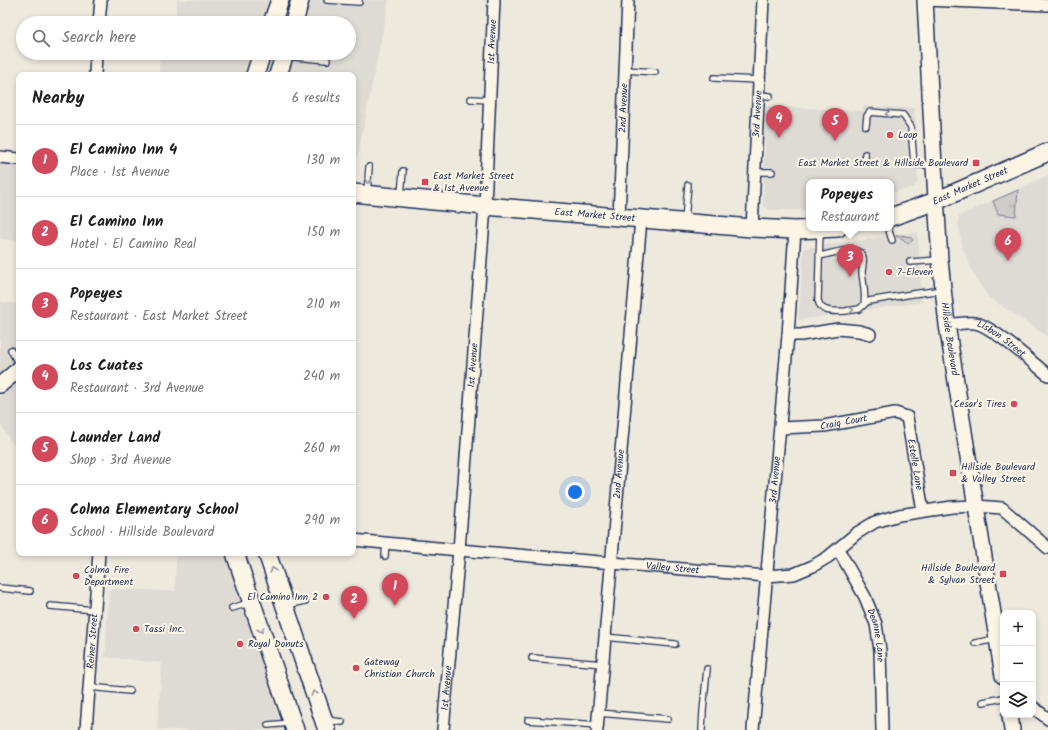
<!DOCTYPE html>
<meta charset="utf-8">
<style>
:root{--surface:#fff;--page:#f6f6f6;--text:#202124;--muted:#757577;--line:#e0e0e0;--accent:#d1495b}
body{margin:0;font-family:Kalam,sans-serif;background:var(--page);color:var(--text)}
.controls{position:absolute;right:12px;bottom:12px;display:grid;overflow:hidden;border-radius:8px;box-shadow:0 2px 6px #0003}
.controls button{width:36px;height:36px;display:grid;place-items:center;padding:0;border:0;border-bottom:1px solid var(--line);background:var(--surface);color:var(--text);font:20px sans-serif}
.you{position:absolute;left:575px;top:492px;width:14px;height:14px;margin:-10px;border:3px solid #fff;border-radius:50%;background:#1a73e8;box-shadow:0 0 0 6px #1a73e833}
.badge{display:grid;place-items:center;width:26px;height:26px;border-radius:50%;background:var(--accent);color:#fff;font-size:13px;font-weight:700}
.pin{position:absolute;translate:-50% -33px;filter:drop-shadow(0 1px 2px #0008)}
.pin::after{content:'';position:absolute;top:21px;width:14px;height:12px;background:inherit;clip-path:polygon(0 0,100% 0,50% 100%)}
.popup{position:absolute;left:806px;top:179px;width:88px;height:52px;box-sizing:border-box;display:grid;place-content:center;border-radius:8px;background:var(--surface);filter:drop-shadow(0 1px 3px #0005);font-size:13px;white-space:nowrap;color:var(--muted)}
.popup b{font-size:15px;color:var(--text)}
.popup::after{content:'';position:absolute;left:50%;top:100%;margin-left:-8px;border:8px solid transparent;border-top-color:var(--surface)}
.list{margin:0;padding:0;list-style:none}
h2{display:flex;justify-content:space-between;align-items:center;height:52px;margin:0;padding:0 16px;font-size:17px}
h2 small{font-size:13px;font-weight:400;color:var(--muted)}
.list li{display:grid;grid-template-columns:26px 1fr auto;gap:12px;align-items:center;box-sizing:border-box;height:72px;padding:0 16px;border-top:1px solid var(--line)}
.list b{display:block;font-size:15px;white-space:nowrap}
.list p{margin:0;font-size:13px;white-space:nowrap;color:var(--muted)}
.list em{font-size:13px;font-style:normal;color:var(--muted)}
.icon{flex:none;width:22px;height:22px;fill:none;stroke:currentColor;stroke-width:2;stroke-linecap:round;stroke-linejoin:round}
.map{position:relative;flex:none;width:1048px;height:730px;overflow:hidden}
.search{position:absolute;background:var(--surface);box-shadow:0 2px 6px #0003;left:16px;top:16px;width:340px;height:44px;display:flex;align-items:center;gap:10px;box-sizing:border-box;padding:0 14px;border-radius:22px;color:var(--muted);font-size:15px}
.panel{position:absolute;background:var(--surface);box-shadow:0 2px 6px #0003;left:16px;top:72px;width:340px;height:484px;border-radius:8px}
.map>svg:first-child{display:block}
.built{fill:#dedbd4}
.grass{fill:url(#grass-tufts);stroke:#757e94}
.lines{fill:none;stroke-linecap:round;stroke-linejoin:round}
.lane-casing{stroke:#1b2f5e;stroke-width:8}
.street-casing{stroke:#1b2f5e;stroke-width:14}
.secondary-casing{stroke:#1b2f5e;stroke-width:18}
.primary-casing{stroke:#1b2f5e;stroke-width:20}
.lane{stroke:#fcf5e5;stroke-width:5.5}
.street{stroke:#fcf5e5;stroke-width:11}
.secondary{stroke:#fcf5e5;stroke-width:15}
.primary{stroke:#fcf5e5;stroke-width:17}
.oneway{stroke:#8c92a2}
.poi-dot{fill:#d1495b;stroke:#fcf5e5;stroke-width:1.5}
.labels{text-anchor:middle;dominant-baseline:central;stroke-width:4;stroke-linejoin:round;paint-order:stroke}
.street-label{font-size:10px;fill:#1b2f5e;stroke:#fcf5e5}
.poi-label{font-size:10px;fill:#1b2f5e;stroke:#fcf5e5;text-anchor:start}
</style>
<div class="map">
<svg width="1048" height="730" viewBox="0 0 1048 730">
<defs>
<pattern id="grass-tufts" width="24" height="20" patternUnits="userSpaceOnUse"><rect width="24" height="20" fill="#cfcdca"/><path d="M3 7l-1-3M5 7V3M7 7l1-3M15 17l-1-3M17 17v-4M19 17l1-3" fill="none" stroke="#b1b0b0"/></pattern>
</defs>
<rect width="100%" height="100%" fill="#eee9dd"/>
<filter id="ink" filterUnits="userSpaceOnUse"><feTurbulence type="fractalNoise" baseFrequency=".025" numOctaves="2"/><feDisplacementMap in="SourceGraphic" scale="8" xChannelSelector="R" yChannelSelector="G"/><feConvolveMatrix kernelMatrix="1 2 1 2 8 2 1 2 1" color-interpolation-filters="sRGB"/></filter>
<g filter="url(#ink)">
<g class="built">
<polygon points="177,0 389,0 353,179 353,75 159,75 160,59 110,55 110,53 349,53 349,23 112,23 113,16 175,22"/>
<polygon points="766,106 863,111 863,106 915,108 918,182 914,187 891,193 891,182 809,182 809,210 769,210 763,205"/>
<polygon points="0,163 19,164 19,241 0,239"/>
<polygon points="1048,175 1048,337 988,297 974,275 962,246 958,222 959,217 961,215"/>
<polygon points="918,232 922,302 798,320 804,248"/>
<polygon points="0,302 19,304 19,439 13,445 0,423"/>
<polygon points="176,553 226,553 283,730 157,730 162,663 105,657 109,589 175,591"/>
</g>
<g class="grass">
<polygon points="1018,190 1016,216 998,214 993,201"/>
<polygon points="901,235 910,237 913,240 908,244 903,239 896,236"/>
</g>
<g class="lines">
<defs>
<g id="lane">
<polyline points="327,0 359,2 359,0"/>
<polyline points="285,56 327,60"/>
<polyline points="625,70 655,72"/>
<polyline points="714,78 759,80"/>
<polyline points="758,95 770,96"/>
<polyline points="471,99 490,100"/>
<polyline points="866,126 867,116 870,112 903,115 911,127 914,164 933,166"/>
<polyline points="865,162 865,154"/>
<polyline points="755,172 772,172"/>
<polyline points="367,193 369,167"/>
<polyline points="401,195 403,171"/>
<polyline points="685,220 688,185"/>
<polyline points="888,228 892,240"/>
<path d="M820 230 818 300C821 314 835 311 846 311 850 310 855 310 859 309 863 307 864 303 869 301L912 294 943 290"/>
<path d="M820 256C829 254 860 244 863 257 864 262 862 268 862 273 863 283 866 294 864 304"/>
<polyline points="910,262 940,260"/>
<polyline points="11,350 19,365"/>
<polyline points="385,556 386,543"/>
<polyline points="0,588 30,591"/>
<polyline points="287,605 305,601"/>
<polyline points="50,606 95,610"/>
<polyline points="232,608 249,603"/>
<polyline points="605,637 675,644"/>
<polyline points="975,643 997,639"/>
<polyline points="532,658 603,664"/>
<polyline points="89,687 130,691"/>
<polyline points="983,702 1003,698"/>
<polyline points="599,713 668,719"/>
<polyline points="326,720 342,722"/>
<polyline points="528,720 598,725"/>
<polyline points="268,725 290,723"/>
<polyline points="702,730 703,711 707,669"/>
</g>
<g id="street">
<polyline points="925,0 1048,5"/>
<polyline points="99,23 101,0"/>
<polyline points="95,75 96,53"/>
<polyline points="0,157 19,159"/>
<path id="s1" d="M619 217 628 0"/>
<path id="s2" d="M752 228 763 0"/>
<path id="s3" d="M947 325C955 324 966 322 975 323 991 325 1033 363 1048 375"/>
<polyline points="788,335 801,335 838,329 859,331 870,334"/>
<path id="s4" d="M780 428 824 426 895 413 907 417 923 511"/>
<path id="s5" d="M353 540 459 550 766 576 794 574 813 566 828 557 857 533 875 522 899 515 952 507 976 506 1002 508 1048 548"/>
<path id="s6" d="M838 549 865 597 876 624 880 650 882 730"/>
<polyline points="1033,707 1048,719"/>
<path id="s7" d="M86 730 99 553"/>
<path id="s8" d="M443 730 459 550 485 206 494 0"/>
<path id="s9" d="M597 730 641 219"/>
<path id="s10" d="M753 730 788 335 795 230"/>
</g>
<g id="secondary">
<path id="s11" d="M925 0 934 166 940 260 947 325 1003 676"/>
<polyline points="0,385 19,369"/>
<polyline points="1010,715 1012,730"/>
</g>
<g id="primary">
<polyline points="272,23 280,0"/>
<polyline points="294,23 300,0"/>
<polyline points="255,75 262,53"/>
<polyline points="278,75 285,53"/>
<path id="s12" d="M353 193 485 206 752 228 795 230 838 228"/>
<path id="s13" d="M891 217 936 201 1048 152"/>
<polyline points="235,553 295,730"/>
<polyline points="267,553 327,730"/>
</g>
</defs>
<use href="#lane" class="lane-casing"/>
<use href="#street" class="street-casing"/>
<use href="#secondary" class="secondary-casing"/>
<use href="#primary" class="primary-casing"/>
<use href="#lane" class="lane"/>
<use href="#street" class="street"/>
<use href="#secondary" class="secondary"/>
<use href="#primary" class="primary"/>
</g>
<defs><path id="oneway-chevron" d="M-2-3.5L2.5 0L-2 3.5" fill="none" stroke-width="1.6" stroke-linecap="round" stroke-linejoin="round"/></defs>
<g class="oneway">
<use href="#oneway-chevron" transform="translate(888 114) rotate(-175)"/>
<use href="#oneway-chevron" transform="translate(368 181) rotate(96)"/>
<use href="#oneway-chevron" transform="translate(851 310) rotate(-8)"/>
<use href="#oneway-chevron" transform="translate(273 570) rotate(-109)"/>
<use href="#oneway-chevron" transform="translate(261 630) rotate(71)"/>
<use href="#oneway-chevron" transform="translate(314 693) rotate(-109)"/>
</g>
</g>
<g class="poi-dot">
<circle cx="890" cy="135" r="4"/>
<rect x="972" y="159" width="8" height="8" rx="2"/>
<rect x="421" y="178" width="8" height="8" rx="2"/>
<circle cx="889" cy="272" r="4"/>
<circle cx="1014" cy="404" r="4"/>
<rect x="949" y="469" width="8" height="8" rx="2"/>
<rect x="999" y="570" width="8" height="8" rx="2"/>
<circle cx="76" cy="576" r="4"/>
<circle cx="326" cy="597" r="4"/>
<circle cx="136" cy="629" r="4"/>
<circle cx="240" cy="644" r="4"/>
<circle cx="356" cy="668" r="4"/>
</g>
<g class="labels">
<g class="street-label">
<text stroke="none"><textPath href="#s8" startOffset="690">1st Avenue</textPath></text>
<text stroke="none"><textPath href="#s1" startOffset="109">2nd Avenue</textPath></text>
<text stroke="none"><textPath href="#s2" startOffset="114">3rd Avenue</textPath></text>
<text stroke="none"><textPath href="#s13" startOffset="85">East Market Street</textPath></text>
<text stroke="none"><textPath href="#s12" startOffset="243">East Market Street</textPath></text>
<text stroke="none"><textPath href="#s11" startOffset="340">Hillside Boulevard</textPath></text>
<text stroke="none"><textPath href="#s3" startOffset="59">Lisbon Street</textPath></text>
<text stroke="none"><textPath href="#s8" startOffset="366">1st Avenue</textPath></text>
<text stroke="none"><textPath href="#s4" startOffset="64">Craig Court</textPath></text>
<text stroke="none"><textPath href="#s4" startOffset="177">Estelle Lane</textPath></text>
<text stroke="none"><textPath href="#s9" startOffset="257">2nd Avenue</textPath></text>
<text stroke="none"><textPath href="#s10" startOffset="251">3rd Avenue</textPath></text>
<text stroke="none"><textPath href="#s5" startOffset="321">Valley Street</textPath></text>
<text stroke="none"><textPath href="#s6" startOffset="95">Deanne Lane</textPath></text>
<text stroke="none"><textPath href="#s7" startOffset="89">Reiner Street</textPath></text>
<text stroke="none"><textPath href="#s8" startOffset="42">1st Avenue</textPath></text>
</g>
<g class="poi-label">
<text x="898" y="135">Loop</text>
<text x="968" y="163" text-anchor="end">East Market Street &amp; Hillside Boulevard</text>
<text x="433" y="176">East Market Street<tspan x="433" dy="12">&amp; 1st Avenue</tspan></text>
<text x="897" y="272">7-Eleven</text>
<text x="1006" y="404" text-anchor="end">Cesar's Tires</text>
<text x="961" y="467">Hillside Boulevard<tspan x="961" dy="12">&amp; Valley Street</tspan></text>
<text x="995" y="568" text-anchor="end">Hillside Boulevard<tspan x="995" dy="12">&amp; Sylvan Street</tspan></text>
<text x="84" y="570">Colma Fire<tspan x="84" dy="12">Department</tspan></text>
<text x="318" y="597" text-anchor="end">El Camino Inn 2</text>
<text x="144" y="629">Tassi Inc.</text>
<text x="248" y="644">Royal Donuts</text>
<text x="364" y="662">Gateway<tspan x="364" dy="12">Christian Church</tspan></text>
</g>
</g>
</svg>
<div class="controls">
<button>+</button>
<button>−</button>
<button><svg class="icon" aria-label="layers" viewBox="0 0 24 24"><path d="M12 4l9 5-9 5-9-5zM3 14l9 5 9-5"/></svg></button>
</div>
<div class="you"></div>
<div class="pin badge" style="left:395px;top:606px">1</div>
<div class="pin badge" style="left:354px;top:619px">2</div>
<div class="pin badge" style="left:850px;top:277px">3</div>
<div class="popup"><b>Popeyes</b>Restaurant</div>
<div class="pin badge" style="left:779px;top:138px">4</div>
<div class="pin badge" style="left:835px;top:141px">5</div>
<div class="pin badge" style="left:1008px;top:261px">6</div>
<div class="search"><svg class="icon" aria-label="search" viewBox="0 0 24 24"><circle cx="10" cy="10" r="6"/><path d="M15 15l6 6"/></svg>Search here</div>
<section class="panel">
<h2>Nearby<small>6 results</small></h2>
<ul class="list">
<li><span class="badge">1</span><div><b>El Camino Inn 4</b><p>Place · 1st Avenue</p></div><em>130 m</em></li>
<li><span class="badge">2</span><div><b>El Camino Inn</b><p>Hotel · El Camino Real</p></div><em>150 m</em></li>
<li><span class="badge">3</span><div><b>Popeyes</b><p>Restaurant · East Market Street</p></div><em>210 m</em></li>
<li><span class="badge">4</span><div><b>Los Cuates</b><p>Restaurant · 3rd Avenue</p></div><em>240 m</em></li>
<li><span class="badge">5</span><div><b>Launder Land</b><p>Shop · 3rd Avenue</p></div><em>260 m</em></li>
<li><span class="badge">6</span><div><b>Colma Elementary School</b><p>School · Hillside Boulevard</p></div><em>290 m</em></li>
</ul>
</section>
</div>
